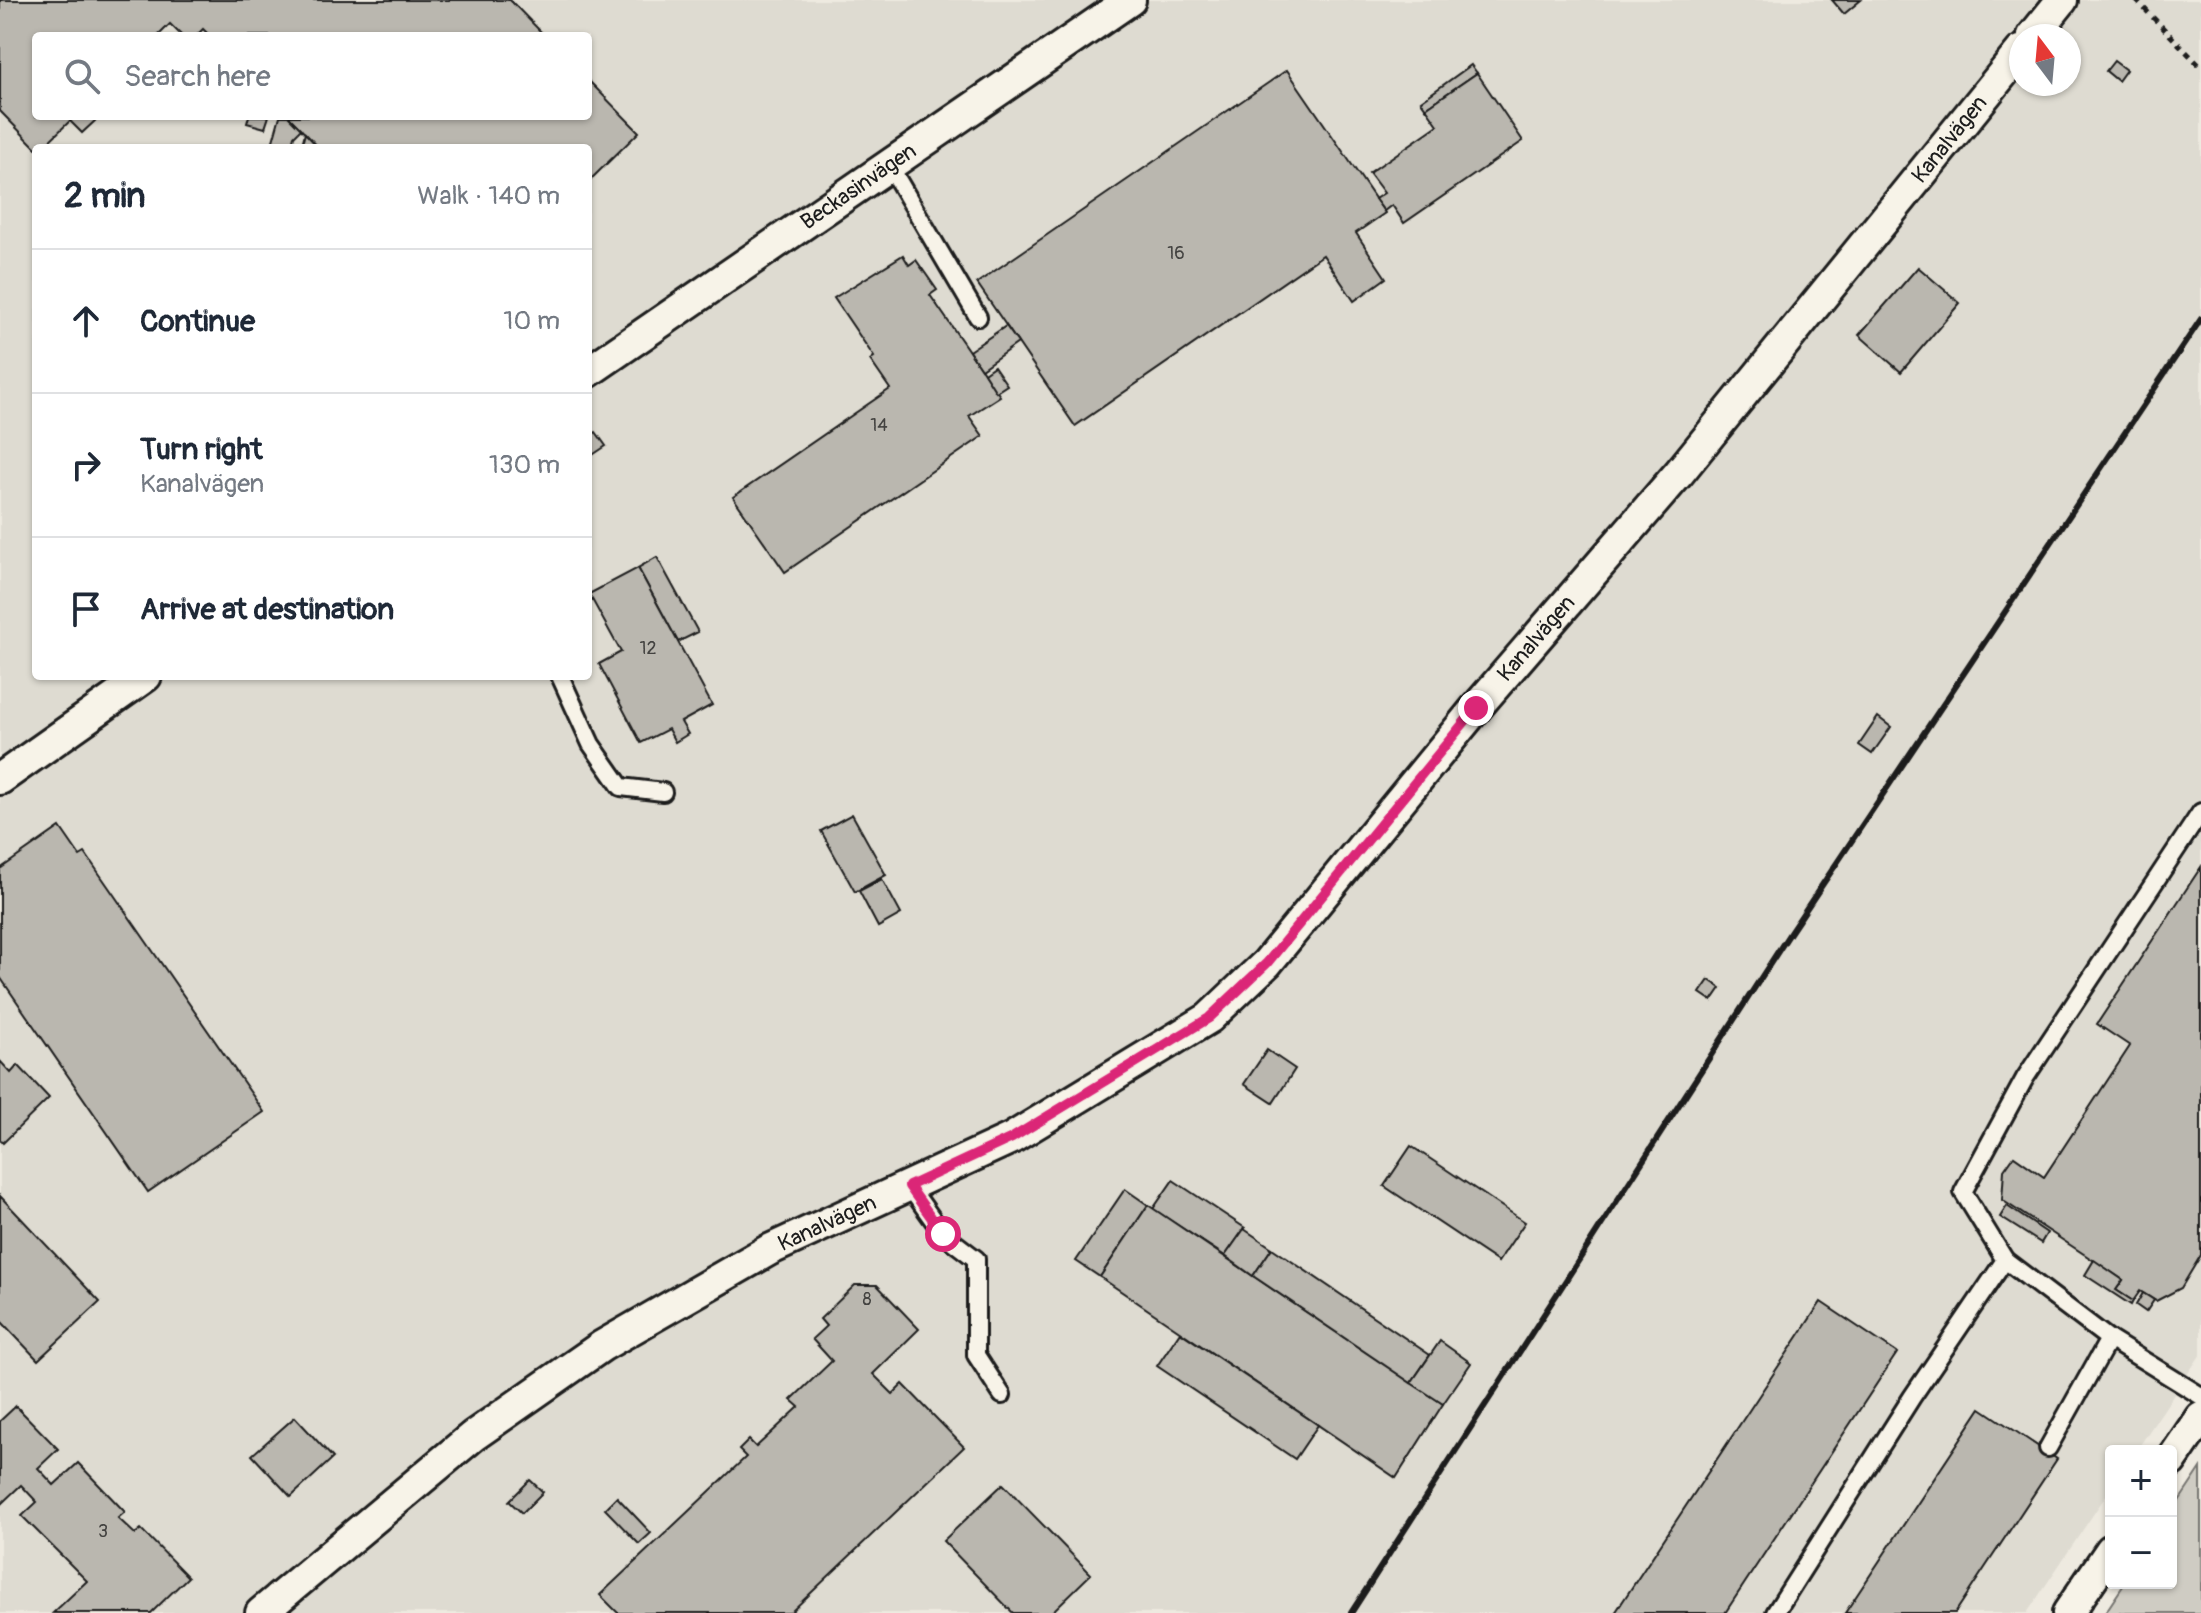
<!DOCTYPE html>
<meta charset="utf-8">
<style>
:root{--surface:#fff;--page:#f6f6f7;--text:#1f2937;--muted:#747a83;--line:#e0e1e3}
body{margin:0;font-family:Pangolin,sans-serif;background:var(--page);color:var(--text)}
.controls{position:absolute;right:24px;bottom:24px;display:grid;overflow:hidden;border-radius:8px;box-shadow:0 2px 6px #0004}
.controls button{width:72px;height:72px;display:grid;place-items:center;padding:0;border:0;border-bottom:2px solid var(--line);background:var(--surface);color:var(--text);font:40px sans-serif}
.compass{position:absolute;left:2009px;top:24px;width:72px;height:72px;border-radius:50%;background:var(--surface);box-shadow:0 2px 6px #0004;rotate:344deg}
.stop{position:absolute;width:24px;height:24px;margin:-18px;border:6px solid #db2777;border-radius:50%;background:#fff}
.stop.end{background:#db2777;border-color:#fff;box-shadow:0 2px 8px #0008}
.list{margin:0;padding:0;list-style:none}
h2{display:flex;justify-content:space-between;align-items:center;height:104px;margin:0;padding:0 32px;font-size:34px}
h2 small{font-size:26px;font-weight:400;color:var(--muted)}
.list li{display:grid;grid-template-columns:52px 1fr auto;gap:24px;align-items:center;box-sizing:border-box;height:144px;padding:0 32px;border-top:2px solid var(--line)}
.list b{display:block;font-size:30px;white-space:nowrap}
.list p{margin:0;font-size:26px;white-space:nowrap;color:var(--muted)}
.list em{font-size:26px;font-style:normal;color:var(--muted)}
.icon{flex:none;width:44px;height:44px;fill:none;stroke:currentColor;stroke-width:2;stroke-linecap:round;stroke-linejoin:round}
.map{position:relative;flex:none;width:2201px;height:1613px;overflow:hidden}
.search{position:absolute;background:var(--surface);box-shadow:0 2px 6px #0004;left:32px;top:32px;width:560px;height:88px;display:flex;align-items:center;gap:20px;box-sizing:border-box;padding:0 28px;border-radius:8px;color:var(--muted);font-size:30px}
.panel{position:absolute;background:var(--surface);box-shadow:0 2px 6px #0004;left:32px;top:144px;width:560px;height:536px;border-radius:8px}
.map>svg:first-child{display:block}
.built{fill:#dedbd1;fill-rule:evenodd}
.green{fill:#cfccc3;stroke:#767470;stroke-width:2}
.building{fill:#bab7af;stroke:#1c1c1c;stroke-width:2}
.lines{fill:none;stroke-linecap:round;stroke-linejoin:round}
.lane-casing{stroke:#1c1c1c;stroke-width:22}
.street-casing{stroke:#1c1c1c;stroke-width:36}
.path{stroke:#1c1c1c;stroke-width:5;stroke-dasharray:6 6;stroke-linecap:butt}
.lane{stroke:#f7f3e8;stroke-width:16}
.street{stroke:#f7f3e8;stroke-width:30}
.rail{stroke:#1c1c1c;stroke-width:6}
.route{stroke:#db2777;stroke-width:10}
.labels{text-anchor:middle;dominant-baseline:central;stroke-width:6;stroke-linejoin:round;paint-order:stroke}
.number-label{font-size:18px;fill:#444341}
.street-label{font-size:22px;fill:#1c1c1c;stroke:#f7f3e8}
</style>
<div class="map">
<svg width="2201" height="1613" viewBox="0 0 2201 1613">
<rect width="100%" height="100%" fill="#eeeae0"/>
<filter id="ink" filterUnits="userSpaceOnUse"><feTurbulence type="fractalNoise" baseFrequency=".0125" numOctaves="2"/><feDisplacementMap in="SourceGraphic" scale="16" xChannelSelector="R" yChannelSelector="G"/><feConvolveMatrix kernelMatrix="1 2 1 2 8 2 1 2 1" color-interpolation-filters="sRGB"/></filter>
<g filter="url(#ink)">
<path class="built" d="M0 0H2201V1354L2136 1451H2111V1488L2027 1613H0ZM36 36H588V116H36ZM2021 36H2069V84H2021ZM36 148H588V676H36Z"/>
<polygon class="green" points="2201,1468 2201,1613 2105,1613 2125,1583 2171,1583 2171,1513"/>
<g class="building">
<polygon points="0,0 510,0 545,36 210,36 203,29 196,36 182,36 170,24 158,36 36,36 36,116 75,116 42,148 36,148 0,111"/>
<polygon points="1832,0 1861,0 1844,14"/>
<polygon points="2114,61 2126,70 2118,81 2106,71"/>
<polygon points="1471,65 1477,73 1426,108 1421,101"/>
<polygon points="1287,70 1385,213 1356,233 1386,278 1354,301 1323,255 1075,426 977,283"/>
<polygon points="1477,73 1523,141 1404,223 1392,205 1384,211 1375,199 1384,193 1369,173 1438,125 1426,108"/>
<polygon points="588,80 639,132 588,182 588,148 319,148 288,116 588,116"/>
<polygon points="75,116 92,116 96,120 82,133 70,121"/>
<polygon points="249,116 269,116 265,128 247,123"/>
<polygon points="280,116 288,116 301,129 294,136 291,148 271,148"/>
<polygon points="305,133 319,148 301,148"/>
<polygon points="903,255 909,265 916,260 937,290 930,295 1000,396 969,416 983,436 785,572 733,497 890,389 870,360 874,357 834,298"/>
<polygon points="1918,267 1960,303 1901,372 1859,335"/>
<polygon points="1006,326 1018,343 981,369 969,351"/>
<polygon points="994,366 1007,385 996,392 984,373"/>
<polygon points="596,432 606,446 588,458 588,437"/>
<polygon points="657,557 698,632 678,642 638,568"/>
<polygon points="638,568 712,705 681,722 688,734 675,742 668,729 641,743 599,664 621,652 589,594"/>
<polygon points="1878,717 1891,727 1872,754 1859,745"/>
<polygon points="852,814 886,875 855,892 821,831"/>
<polygon points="60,827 80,856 85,853 264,1112 148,1192 0,977 0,869"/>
<polygon points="2201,867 2201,1255 2181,1288 2156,1301 2140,1291 2133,1301 2116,1290 2123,1280 2002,1200 2004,1170 2014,1156 2044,1177 2130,1046 2097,1024"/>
<polygon points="882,879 901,914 878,927 859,891"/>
<polygon points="1709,980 1721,988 1712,1001 1700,993"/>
<polygon points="1267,1050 1295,1069 1273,1103 1244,1084"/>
<polygon points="0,1061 11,1073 18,1065 49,1098 3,1143 0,1139"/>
<polygon points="1411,1146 1525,1222 1498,1262 1384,1186"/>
<polygon points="1173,1180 1245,1228 1225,1256 1153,1209"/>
<polygon points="1125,1189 1148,1205 1100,1277 1076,1261"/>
<polygon points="0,1196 100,1302 38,1360 0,1320"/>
<polygon points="1148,1205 1443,1404 1396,1478 1100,1277"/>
<polygon points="2007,1206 2047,1233 2041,1243 2000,1217"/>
<polygon points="1244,1229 1272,1248 1253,1276 1225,1256"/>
<polygon points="1272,1248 1430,1355 1411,1383 1253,1276"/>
<polygon points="2094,1260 2123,1280 2116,1290 2133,1301 2131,1305 2085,1275"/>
<polygon points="855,1285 877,1285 919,1329 873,1374 893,1394 903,1384 964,1447 790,1613 618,1613 600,1595 746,1457 739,1450 749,1440 756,1447 799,1407 791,1400 832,1361 812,1339 826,1326 820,1319"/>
<polygon points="2143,1293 2154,1300 2146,1312 2136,1305"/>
<polygon points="1821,1302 1897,1353 1725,1613 1615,1613"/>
<polygon points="1180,1332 1318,1425 1295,1459 1157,1366"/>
<polygon points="1440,1341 1471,1363 1443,1404 1411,1383"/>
<polygon points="16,1406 58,1449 38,1468 54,1485 78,1463 125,1512 118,1518 135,1534 141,1529 188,1577 151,1613 53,1613 87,1581 22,1516 37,1502 21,1485 0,1505 0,1421"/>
<polygon points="1981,1408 2057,1459 1955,1613 1845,1613"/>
<polygon points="295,1417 333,1458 291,1497 252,1455"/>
<polygon points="530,1480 543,1492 522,1513 509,1501"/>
<polygon points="1003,1484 1091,1574 1051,1613 1013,1613 943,1541"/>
<polygon points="617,1497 651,1533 639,1544 605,1509"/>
</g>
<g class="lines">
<defs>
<g id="lane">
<polyline points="889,165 978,317"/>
<polyline points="560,676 591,744 621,787 663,792"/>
<polyline points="909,1186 943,1234 976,1259 976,1355 1002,1395"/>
<polyline points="2005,1260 2109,1339 2201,1396"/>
<polyline points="2048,1448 2109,1339"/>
<polyline points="1775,1613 1912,1397 2005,1260 1963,1192 2025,1078 2201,812"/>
</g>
<g id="street">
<polyline points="2033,36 2062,0"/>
<path id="s1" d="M588 372 1130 0"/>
<polyline points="0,779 146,676"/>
<polyline points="2171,1461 2201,1417"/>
<path id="s2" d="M261 1613 473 1436 602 1346 769 1250 1012 1138 1209 1018 1267 963 1476 708 1679 473 2021 51"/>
<polyline points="2068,1613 2111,1550"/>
</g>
</defs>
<use href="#lane" class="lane-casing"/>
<use href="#street" class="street-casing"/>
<polyline class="path" points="2136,0 2201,67"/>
<use href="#lane" class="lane"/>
<use href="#street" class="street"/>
<polyline class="rail" points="1351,1613 1790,933 2201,319"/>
</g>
</g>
<g class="lines" filter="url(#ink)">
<polyline class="route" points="943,1234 909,1186 1012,1138 1209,1018 1267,963 1476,708"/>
</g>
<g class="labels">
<g class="number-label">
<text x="1176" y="253">16</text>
<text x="879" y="425">14</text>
<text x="648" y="648">12</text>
<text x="867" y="1299">8</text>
<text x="103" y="1531">3</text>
</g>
<g class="street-label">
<text stroke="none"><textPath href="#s2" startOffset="2274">Kanalvägen</textPath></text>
<text stroke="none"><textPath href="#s1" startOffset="328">Beckasinvägen</textPath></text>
<text stroke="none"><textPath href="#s2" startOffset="1626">Kanalvägen</textPath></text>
<text stroke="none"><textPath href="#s2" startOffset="690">Kanalvägen</textPath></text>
</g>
</g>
</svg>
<div class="controls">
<button>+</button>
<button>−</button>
</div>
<svg class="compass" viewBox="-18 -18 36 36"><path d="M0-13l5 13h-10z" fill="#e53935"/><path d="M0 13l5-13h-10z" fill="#747a83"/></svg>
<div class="stop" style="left:943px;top:1234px"></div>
<div class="stop end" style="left:1476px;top:708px"></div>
<div class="search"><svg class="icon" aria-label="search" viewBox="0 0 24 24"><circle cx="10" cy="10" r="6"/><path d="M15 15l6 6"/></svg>Search here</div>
<section class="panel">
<h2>2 min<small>Walk · 140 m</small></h2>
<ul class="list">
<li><svg class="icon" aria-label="ahead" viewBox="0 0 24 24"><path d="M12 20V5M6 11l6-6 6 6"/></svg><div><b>Continue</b></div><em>10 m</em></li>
<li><svg class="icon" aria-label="right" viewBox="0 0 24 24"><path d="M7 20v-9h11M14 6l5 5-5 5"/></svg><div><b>Turn right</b><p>Kanalvägen</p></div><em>130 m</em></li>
<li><svg class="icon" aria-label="arrive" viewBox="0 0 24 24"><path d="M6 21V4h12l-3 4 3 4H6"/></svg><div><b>Arrive at destination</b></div></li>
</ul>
</section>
</div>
